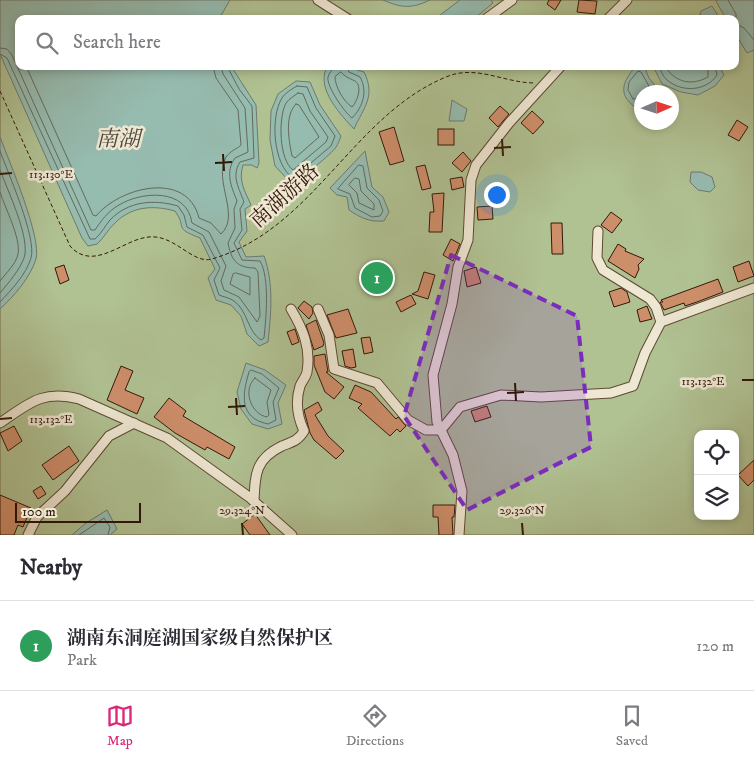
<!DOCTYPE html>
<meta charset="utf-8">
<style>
:root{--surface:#fff;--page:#f7f7f7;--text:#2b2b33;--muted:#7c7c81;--line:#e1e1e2;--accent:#db2777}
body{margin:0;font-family:"IM FELL DW Pica","Noto Serif SC",serif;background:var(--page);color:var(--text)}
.controls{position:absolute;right:15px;bottom:15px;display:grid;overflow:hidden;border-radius:10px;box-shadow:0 2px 8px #0003}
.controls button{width:45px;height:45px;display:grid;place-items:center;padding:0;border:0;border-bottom:1px solid var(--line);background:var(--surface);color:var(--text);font:25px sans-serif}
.compass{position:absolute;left:634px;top:85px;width:45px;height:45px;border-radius:50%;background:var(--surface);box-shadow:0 2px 8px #0003;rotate:87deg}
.scale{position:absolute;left:15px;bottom:12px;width:126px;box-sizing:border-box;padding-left:5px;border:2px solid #331809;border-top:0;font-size:14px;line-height:18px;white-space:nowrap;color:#331809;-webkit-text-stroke:4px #eee7d2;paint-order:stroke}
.you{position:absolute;left:496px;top:194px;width:18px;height:18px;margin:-12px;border:4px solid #fff;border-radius:50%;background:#1a73e8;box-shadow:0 0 0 8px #1a73e833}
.badge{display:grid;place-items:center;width:32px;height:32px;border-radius:50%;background:var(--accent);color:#fff;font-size:16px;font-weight:700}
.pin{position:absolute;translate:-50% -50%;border:2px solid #fff;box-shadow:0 1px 5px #0006}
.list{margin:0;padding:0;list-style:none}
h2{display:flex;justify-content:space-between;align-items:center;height:65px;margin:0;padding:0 20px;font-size:21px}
h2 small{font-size:16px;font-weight:400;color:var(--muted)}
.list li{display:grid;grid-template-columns:32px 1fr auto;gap:15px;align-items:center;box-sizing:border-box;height:90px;padding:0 20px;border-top:1px solid var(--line)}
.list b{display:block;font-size:19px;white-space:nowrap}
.list p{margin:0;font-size:16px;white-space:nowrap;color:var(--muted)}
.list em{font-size:16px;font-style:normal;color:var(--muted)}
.icon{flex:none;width:28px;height:28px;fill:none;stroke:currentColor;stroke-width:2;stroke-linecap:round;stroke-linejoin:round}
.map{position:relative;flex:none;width:754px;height:535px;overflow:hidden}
.search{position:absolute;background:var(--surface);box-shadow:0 2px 8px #0003;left:15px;right:15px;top:15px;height:55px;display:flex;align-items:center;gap:12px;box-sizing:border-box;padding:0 18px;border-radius:10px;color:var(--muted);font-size:19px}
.sheet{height:155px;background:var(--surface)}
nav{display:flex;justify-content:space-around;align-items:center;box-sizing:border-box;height:70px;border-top:1px solid var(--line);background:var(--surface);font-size:14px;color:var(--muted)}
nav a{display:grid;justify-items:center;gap:2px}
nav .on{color:var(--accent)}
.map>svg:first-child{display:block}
.green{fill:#b0c192;stroke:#726c4e;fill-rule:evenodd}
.water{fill:#96bbaf;stroke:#6e7a6d}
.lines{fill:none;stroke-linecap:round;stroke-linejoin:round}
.shore{stroke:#646a5c;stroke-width:1}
.building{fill:#cd8e6a;stroke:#331809}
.street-casing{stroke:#604835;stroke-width:11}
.path{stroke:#331809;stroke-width:1;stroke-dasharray:4 2.5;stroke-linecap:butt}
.street{stroke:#eee7d2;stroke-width:9}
.marked{fill:#7b2cbf;fill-opacity:0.2;stroke:#7b2cbf;stroke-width:4;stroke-dasharray:10 6;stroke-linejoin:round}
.ticks{fill:none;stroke:#331809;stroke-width:2}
.labels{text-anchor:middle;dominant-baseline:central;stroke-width:5;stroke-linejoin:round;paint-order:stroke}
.street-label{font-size:21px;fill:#331809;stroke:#eee7d2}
.water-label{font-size:22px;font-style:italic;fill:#51493b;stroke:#eee7d2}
.ticks-label{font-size:12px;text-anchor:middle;fill:#331809;stroke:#eee7d2;stroke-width:5;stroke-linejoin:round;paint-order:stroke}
</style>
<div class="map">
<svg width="754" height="535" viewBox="0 0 754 535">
<rect width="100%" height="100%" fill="#e5dab9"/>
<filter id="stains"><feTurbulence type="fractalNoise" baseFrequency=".004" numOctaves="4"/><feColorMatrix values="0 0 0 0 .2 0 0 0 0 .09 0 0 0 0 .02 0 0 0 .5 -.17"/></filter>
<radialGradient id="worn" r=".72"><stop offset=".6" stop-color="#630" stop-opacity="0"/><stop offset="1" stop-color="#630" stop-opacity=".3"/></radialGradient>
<path class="green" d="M0 0H754V535H0ZM19 19H735V66H19ZM642 92H672V122H642ZM698 434H735V516H698Z"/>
<g class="water">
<path d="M0 0H230L219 19H19V66H231L256 105 259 163 257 168 252 165H243C238 181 245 191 251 205L245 209 247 231 239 242 246 257 264 256C274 283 271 314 268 342L259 346 247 334 241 316 231 305 216 300 208 278 215 269 200 238C172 227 188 229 175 211 153 205 132 206 115 223 108 229 104 238 97 244L88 246 82 238 0 54Z"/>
<path d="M383 0H430C411 9 402 8 383 0Z"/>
<polygon points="460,0 491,0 493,3 474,19 435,19"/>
<polygon points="718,0 754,0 754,50 747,53 735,33 735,19 726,19 716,1"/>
<polygon points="712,6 720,19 699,19 701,11"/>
<path d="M336 66H345L364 72C376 96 364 107 354 129 341 115 317 90 326 69Z"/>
<path d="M636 66H644L649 78 657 88 651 92H642L641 101 635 107C617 94 623 81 636 66Z"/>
<polygon points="653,66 719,66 724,75 715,86 698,95 681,92 662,84"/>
<path d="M296 81 310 82 320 105 341 136C340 139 338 144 336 147 332 154 299 180 292 184L275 166 270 140 271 111 278 94Z"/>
<polygon points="452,100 467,109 464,121 449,121"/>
<path d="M0 137C9 161 42 238 36 259 30 278 14 296 0 309Z"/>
<path d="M365 151 372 187 383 197 389 212 384 221C369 222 361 218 349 210L347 197 337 195 330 188Z"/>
<polygon points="691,172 701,172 712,177 715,187 710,192 698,190 690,182"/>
<polygon points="246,363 265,370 286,385 278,403 282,424 268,429 252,424 241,409 237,392"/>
<polygon points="107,510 117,529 110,535 72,535 86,523"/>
</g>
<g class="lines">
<g class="shore">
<polyline points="728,0 736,14 736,24 744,28 754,40"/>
<path d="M0 48 7 49 12 55 91 230H95C101 221 108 211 119 205 142 191 187 188 192 223L209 232 226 266 221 281 224 290 239 297 257 322 260 316 258 272 255 268C237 268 231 260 228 243L235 228 234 209 237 201C231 186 225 172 235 158L248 152 245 108 223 74 221 66"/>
<path d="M0 54 7 58 90 239H95C101 234 105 226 110 220 128 201 154 199 178 206L184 215 187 227 203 235 220 268 214 280 219 295C224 297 230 298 234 301 248 311 247 331 261 340L264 338C266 318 270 278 260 261L242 260 234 243 242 230 240 209 244 202C239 188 231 176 240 162L254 158 252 106 239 89 227 66"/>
<path d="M26 66 93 215 96 216C120 187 187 170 199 218L211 223 221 234C241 216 213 181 226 157 230 151 237 149 241 145L238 110 216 78 213 66"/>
<path d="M333 66C333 71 329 72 328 77 326 86 345 113 352 118 363 107 368 91 360 77L349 72 347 66"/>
<path d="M658 66C661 70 663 77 667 80 682 93 707 91 717 75L715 66"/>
<path d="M665 66C675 83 692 86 708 77V66"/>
<path d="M341 72C345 77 349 78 355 81 363 86 357 102 352 107 344 102 335 87 335 77Z"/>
<path d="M297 86 307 87 316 108 335 136 331 146 293 178C273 165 270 117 282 98 285 93 292 89 297 86Z"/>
<path d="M298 93 303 94 310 111 328 137 326 142 293 170C279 160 278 118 286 103 289 99 294 96 298 93Z"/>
<polyline points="642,98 633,99 628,90 629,82 638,71 641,72 649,86 649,92"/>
<path d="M296 104 299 105 319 137 295 158 292 156C289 141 284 116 296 104Z"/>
<path d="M0 151C8 173 37 238 31 258 26 275 11 290 0 302"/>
<polygon points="359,165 363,166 367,188 379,200 383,211 380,216 372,217 355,208 350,194 338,189"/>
<path d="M0 170C7 189 31 239 24 258 19 271 9 282 0 293"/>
<polygon points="355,178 359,179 361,191 374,204 374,210 359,203 357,193 349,185"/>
<path d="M0 192C5 208 21 238 18 254 16 264 6 273 0 281"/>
<polygon points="236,273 250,277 250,295 230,284 233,274"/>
<path d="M251 370 262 374 279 388 273 402 276 420 268 424C239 418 242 395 249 372Z"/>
<path d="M255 378 271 390 267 402 269 415 267 417C251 414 242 390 255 378Z"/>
<polyline points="79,535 104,518 110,527 108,535"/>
</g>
</g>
<g class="building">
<polygon points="549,0 561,0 555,10 547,4"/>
<polygon points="579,0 597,1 595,14 577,12"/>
<polygon points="500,106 509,114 498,127 489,118"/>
<polygon points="532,111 544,122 533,134 521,123"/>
<polygon points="737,120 748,127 739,141 728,135"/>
<polygon points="394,127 404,161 390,165 379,132"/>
<rect x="438" y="129" width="16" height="16"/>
<polygon points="463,152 471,161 462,172 452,163"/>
<polygon points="425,165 431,188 422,190 416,167"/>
<polygon points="462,177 464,187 452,190 450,179"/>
<polygon points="444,193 442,232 429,232 430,212 434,212 432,194"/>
<polygon points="492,206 493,219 478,220 477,207"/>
<polygon points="611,212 622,220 612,233 601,225"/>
<polygon points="551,223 562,223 563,254 552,254"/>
<polygon points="451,239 460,244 453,261 443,255"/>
<polygon points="618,244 626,249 625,251 644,259 638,265 639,269 635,278 608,261"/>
<polygon points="749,261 754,276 738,282 733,267"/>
<polygon points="64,265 69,280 60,284 55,268"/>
<polygon points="476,267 481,283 467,287 464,271"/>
<polygon points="424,272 435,275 428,299 412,294 418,291"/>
<polygon points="718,279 723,292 697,302 685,306 684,303 664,310 660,302 663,302 661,300"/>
<polygon points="621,288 627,292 630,302 614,307 609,292"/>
<polygon points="411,295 416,304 401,312 396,302"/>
<polygon points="304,301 312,307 313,313 309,319 298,308"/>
<polygon points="647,306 652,319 640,322 637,310"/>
<polygon points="348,309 357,333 336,338 327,315"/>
<polygon points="316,320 324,343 323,346 314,350 306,325"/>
<polygon points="295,329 299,342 292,345 287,332"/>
<polygon points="370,337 373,352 364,354 361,338"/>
<polygon points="353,349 356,367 351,368 345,366 342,351"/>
<polygon points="325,354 328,372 326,372 344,387 334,399 325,392 314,365 314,356"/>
<polygon points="121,366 133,371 125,390 144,398 137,414 107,400"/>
<polygon points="355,385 371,392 396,419 398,417 406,426 400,432 397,429 390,436 358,408 362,404 349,398"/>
<polygon points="169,398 186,411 183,416 235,447 229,459 207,447 205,450 175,433 154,417"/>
<polygon points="318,402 322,410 315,415 328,436 344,451 336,459 314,440 310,433 304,410"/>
<polygon points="487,406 491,417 475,422 471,411"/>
<polygon points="14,426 22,441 8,451 0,433"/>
<polygon points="69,446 79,461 53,480 42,465"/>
<polygon points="754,460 754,480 748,486 738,475"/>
<polygon points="41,486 46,494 38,499 33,491"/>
<polygon points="0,495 31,508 23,527 18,525 14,535 0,535"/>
<polygon points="433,505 455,505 454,517 452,517 453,535 439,535 438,517 433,517"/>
<polygon points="255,514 270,535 250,535 242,524"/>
</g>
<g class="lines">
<defs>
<g id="street">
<polyline points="318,0 348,19"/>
<polyline points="486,19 512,0"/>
<polyline points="608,19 627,0"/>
<polyline points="598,231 597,258 603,270 650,299 656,307 661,322"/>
<polyline points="318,309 329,335 334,369 377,383 408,420 426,430 441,430 460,407 501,395 541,397 611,393 633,386 645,353 661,322 754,288"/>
<path d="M0 423C28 404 43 389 79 399L167 438 249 497 292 535"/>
<path d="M254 501C255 475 255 459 282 446 292 442 298 441 304 431 297 416 295 402 300 386 302 381 306 377 307 372 311 348 303 329 291 309"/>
<polyline points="28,535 37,517 65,491 109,436 134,423"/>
<polyline points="459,535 462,491 453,455 437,422 433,375 452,304 458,267 468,240 471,180 476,165 509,123 561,66"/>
</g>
</defs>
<use href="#street" class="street-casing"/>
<path class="path" d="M0 91 70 246C92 271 120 243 143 238 173 230 191 265 212 259 314 229 352 116 446 77 476 64 504 83 535 83"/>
<use href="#street" class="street"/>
</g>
<path class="marked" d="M451 255 577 316 591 447 467 510 404 416Z"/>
<path class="ticks" d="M502 139 503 156M494 148 511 147M223 154 224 171M215 163 232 162M0 174 12 173M742 380H754M515 383 516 401M507 393 524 392M236 398 237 415M228 407 245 406M0 419 12 418M242 523 243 535M522 523 523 535"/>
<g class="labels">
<g class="street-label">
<text transform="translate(285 196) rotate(-42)">南湖游路</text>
</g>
<g class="water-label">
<text x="118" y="139">南湖</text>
</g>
</g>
<g class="ticks-label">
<text x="51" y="178">113.130°E</text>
<text x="703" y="385">113.132°E</text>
<text x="51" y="423">113.132°E</text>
<text x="242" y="514">29.324°N</text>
<text x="522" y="514">29.326°N</text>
</g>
<rect width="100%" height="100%" filter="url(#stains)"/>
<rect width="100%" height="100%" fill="url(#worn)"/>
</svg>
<div class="controls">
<button><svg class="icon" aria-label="locate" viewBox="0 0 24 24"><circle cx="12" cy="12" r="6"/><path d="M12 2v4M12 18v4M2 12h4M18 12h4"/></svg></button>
<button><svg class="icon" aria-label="layers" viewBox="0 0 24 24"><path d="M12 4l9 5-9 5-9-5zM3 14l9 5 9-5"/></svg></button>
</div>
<svg class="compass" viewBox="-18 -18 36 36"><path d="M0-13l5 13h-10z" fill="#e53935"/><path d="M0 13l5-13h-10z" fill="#7c7c81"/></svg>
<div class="scale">100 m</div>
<div class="you"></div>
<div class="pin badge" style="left:377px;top:278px;background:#2e9e5b">1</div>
<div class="search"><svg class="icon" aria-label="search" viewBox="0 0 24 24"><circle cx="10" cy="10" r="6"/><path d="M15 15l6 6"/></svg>Search here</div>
</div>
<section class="sheet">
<h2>Nearby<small></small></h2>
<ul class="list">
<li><span class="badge" style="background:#2e9e5b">1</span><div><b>湖南东洞庭湖国家级自然保护区</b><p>Park</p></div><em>120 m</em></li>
</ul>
</section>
<nav>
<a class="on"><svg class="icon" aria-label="map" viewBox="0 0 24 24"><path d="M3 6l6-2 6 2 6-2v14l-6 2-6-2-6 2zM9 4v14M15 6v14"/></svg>Map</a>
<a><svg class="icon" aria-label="directions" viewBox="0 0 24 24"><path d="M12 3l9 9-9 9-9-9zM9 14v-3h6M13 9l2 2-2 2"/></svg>Directions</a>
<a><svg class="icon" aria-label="saved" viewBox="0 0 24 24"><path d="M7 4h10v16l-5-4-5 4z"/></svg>Saved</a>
</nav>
